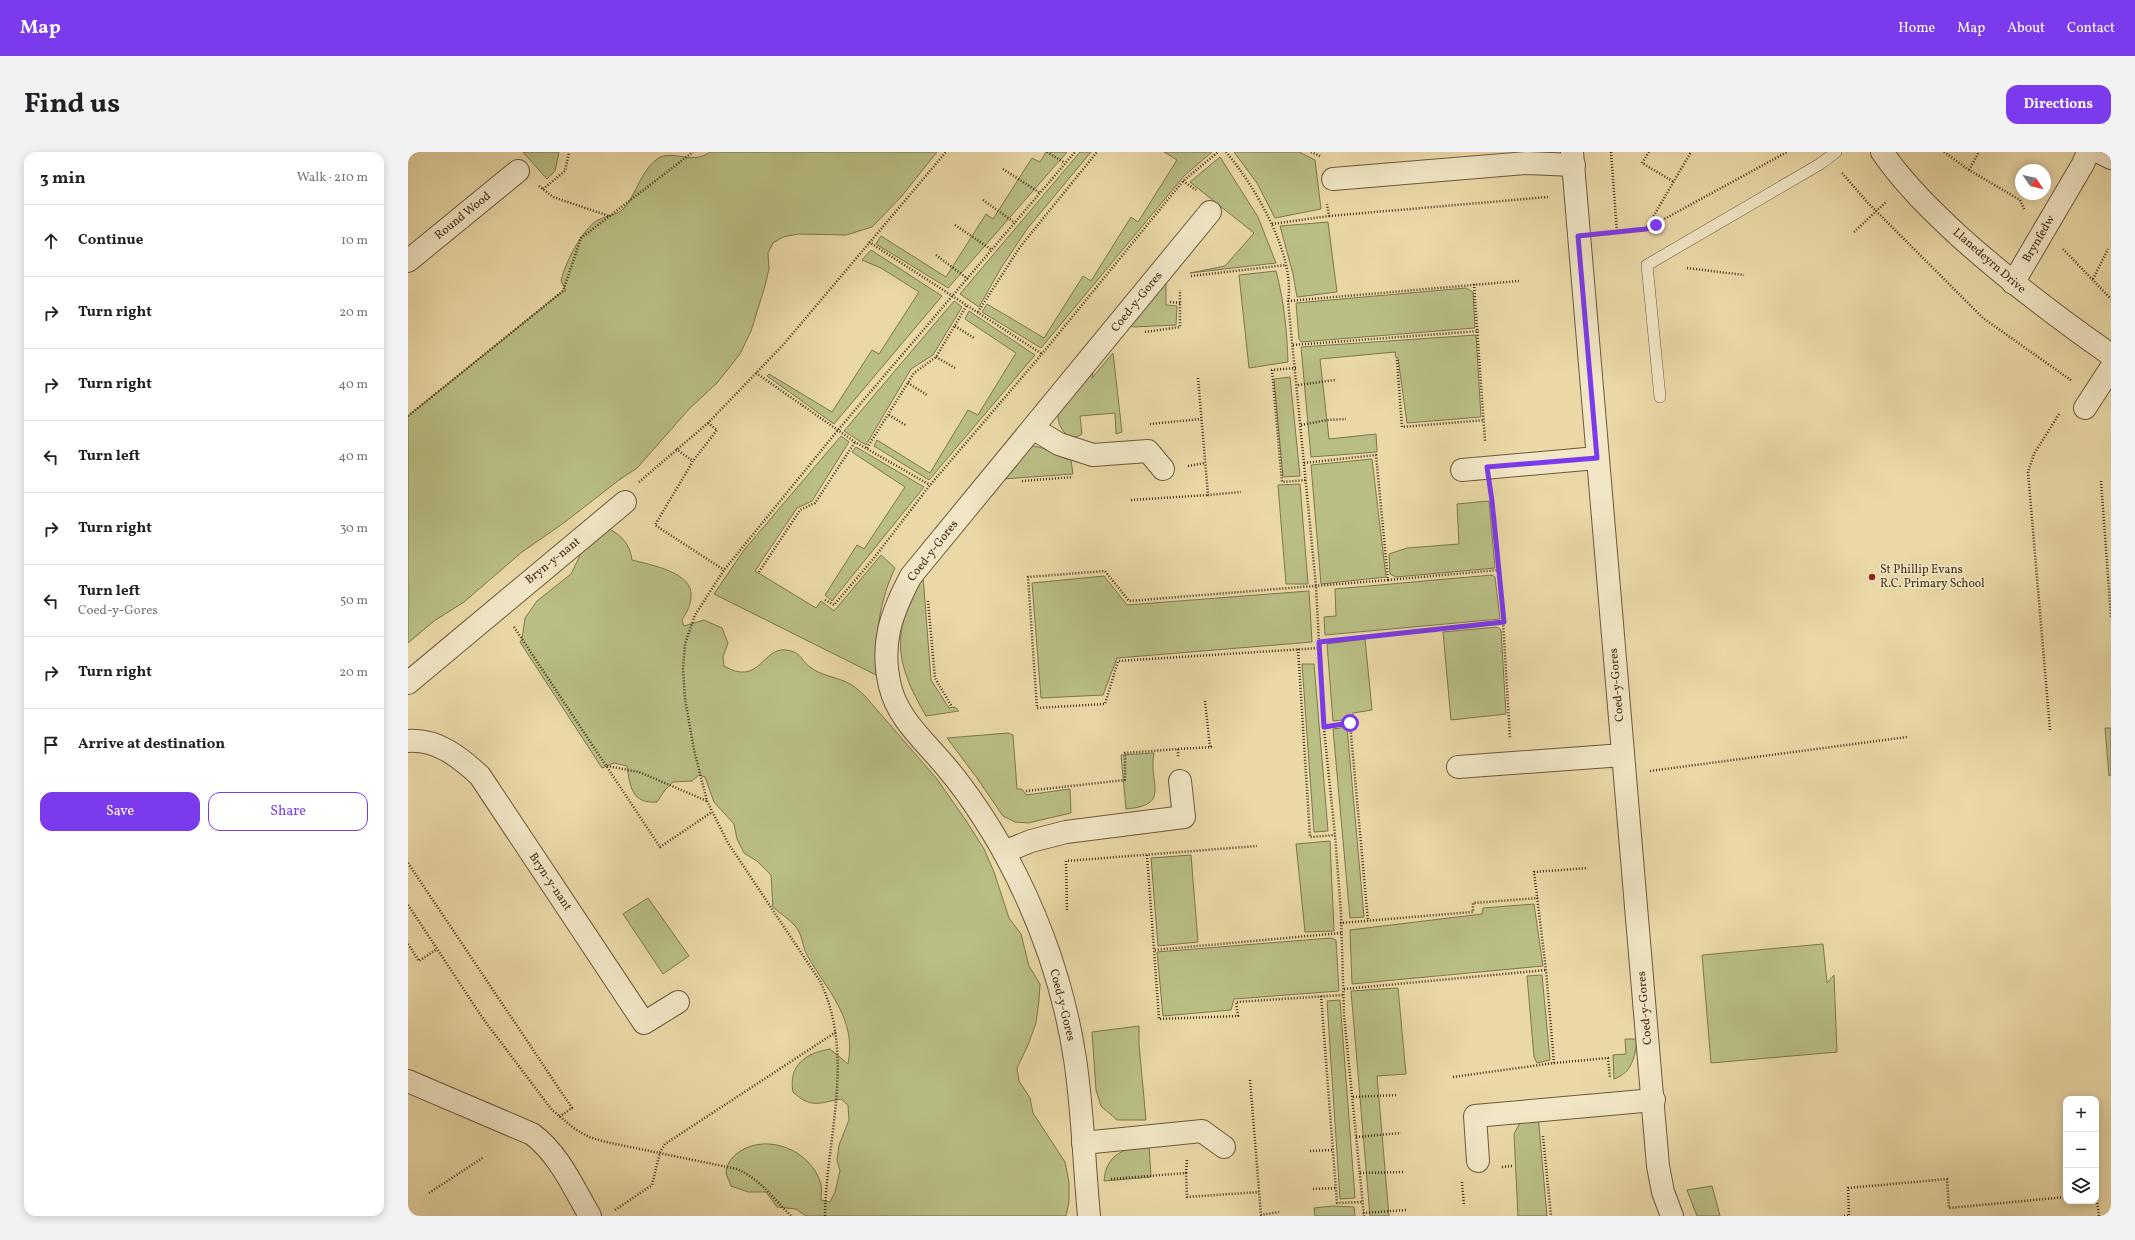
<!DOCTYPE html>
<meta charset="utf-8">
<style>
:root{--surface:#fff;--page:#f2f2f2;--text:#202124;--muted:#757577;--line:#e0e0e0;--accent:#7c3aed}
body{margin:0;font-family:Vollkorn,serif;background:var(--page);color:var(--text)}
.controls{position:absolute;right:12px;bottom:12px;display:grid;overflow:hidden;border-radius:8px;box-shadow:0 2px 10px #0003}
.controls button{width:36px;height:36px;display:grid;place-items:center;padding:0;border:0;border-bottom:1px solid var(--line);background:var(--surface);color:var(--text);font:20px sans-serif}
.compass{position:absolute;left:1607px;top:12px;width:36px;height:36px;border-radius:50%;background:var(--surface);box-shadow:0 2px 10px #0003;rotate:124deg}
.stop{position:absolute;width:12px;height:12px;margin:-9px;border:3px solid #7c3aed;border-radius:50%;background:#fff}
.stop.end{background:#7c3aed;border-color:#fff;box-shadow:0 1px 4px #0008}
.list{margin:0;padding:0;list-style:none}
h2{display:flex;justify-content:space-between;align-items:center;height:52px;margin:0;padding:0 16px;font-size:17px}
h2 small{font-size:13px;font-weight:400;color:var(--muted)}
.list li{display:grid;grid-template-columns:26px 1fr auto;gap:12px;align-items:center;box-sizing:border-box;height:72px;padding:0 16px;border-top:1px solid var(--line)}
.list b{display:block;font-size:15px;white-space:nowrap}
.list p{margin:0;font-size:13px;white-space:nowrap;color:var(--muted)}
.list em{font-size:13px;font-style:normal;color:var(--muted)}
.actions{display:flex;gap:8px;padding:12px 16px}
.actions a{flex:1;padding:9px 0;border:1px solid var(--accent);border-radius:12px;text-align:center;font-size:14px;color:var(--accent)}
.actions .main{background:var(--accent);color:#fff}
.icon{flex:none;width:22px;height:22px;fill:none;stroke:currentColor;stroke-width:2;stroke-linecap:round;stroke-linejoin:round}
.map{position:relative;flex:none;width:1703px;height:1064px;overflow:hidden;border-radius:12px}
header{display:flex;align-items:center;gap:24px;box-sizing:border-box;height:56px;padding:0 20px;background:var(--accent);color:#fff}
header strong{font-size:19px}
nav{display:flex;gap:22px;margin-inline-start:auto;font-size:14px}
.intro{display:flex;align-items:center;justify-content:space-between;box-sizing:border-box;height:96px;padding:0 24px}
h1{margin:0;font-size:28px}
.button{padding:10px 18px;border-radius:12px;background:var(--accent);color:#fff;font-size:14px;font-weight:700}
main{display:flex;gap:24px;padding:0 24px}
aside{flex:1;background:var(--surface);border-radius:12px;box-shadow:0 2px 10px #0003}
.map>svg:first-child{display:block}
.green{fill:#b9be85;stroke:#7e764e}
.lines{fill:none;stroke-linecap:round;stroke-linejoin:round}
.service-casing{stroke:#6e583c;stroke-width:12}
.minor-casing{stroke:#6e583c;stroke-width:24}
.tertiary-casing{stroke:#6e583c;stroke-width:24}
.path{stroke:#442d18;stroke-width:2.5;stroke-dasharray:1 2;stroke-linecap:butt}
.service{stroke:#f1e6c6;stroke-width:11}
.minor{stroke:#f1e6c6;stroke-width:22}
.tertiary{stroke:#f1e6c6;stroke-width:22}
.route{stroke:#7c3aed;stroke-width:5}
.poi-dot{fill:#8f2418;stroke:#f1e6c6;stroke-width:1.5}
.labels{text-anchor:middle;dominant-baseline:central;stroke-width:3;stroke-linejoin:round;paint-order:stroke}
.street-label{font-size:12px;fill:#442d18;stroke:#f1e6c6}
.poi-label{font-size:12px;fill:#442d18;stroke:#f1e6c6;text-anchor:start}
</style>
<header>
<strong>Map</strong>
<nav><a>Home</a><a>Map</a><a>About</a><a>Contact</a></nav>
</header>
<div class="intro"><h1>Find us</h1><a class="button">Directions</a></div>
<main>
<aside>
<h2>3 min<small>Walk · 210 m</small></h2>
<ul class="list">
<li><svg class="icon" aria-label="ahead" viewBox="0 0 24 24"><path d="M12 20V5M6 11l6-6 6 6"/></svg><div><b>Continue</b></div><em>10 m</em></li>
<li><svg class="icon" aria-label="right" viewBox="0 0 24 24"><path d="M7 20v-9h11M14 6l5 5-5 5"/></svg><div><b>Turn right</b></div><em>20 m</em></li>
<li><svg class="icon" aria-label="right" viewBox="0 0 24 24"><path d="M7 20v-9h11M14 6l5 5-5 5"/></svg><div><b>Turn right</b></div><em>40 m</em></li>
<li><svg class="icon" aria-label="left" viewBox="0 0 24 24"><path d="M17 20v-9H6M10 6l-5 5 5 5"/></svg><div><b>Turn left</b></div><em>40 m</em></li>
<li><svg class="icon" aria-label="right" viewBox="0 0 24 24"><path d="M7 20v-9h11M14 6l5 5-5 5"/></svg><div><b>Turn right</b></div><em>30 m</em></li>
<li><svg class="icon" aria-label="left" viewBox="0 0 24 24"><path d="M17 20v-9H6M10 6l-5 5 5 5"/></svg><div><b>Turn left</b><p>Coed-y-Gores</p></div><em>50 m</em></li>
<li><svg class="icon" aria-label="right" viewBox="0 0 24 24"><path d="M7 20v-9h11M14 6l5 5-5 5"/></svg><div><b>Turn right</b></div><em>20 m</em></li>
<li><svg class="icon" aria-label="arrive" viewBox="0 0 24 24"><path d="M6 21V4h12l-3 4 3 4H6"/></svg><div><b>Arrive at destination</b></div></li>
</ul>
<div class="actions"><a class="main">Save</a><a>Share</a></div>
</aside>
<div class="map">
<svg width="1703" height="1064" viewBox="0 0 1703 1064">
<rect width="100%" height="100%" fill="#ead8a7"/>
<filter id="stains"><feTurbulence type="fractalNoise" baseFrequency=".005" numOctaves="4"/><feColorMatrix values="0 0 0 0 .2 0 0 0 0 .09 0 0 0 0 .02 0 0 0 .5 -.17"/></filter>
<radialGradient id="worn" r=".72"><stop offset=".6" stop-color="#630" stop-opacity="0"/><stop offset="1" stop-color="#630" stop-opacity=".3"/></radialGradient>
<g class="green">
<polygon points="115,0 151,0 147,19 139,27"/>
<path d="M302 0H529L493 45 464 75 438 83 390 82 375 85 365 91 360 101 361 117 357 134 343 179 332 202 309 231 282 256 229 316 211 328 157 370 114 400 56 450 26 469 0 491V264L155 139H158L153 129C157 111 174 77 190 68 199 63 210 64 217 55 230 39 233 17 252 5 265 0 279 8 291 5 294 5 299 2 302 0Z"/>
<polygon points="638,0 659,0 540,136 468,92 473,84 538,125 578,62 585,67 624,6 632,10"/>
<polygon points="672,0 683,0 619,77 593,116 571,155 552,142"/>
<polygon points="756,0 804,0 776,24 633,196 574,160 579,152 636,186 675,124 683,129 723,65 730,70 769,8"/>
<polygon points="826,0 891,0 907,8 913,57 867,66 849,31"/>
<polygon points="812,5 850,65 868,111 782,121 817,114 846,81 782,30"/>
<polygon points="920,70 929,140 889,145 885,122 872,74"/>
<polygon points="463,98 534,144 426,272 359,224 361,222 424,260 464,198 471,202 511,140 473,116 454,108"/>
<path d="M868 119C876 149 879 179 880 210L841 216 831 123Z"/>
<polygon points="758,130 758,153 769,154 768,173 725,175 723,173"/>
<polygon points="1058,136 1065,140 1067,176 893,190 891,187 888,151"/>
<polygon points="546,149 554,155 525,203 503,217 458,293 436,279"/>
<polygon points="561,159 627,203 521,328 466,294 469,288 522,321 560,258 570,263 608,201 557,167"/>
<polygon points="1068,183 1073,265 999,271 990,206 988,206 987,200 912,207 921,287 968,282 969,300 903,305 893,195"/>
<path d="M705 201 714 280 708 282 707 261 672 264 674 282C659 292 649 274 650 260L686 216 684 226Z"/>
<polygon points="882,225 892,324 875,325 866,227"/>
<path d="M433 284 441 290 404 349 389 356 347 419 408 456 413 449 426 459 473 403 487 416C471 450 466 487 470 524L306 442 336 398Z"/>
<path d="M624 294C639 295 649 305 663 308L665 322 595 327Z"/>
<polygon points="448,295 516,335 424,449 417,443 449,393 456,397 497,335 444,300"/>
<polygon points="964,307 978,425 913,432 903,313"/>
<polygon points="892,332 900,432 878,432 870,333"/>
<polygon points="1081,349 1087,416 988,425 982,422 981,402 999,396 1051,392 1049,352"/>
<path d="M198 375C213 383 222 391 224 408 242 413 286 420 283 445 283 454 278 461 274 468L276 474 296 468 314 476 320 491 315 505 316 514C352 535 354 495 378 498 394 500 392 508 402 515 415 525 431 525 444 533 449 536 452 540 456 543L529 627 559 670 576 697 586 720 601 766 613 782 621 814 632 832 631 848 628 871 620 893 609 916 611 929 622 946 625 961 657 1010 661 1030V1050L658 1064H398L388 1057 369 1055 358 1040H340L323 1034C322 1030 318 1024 318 1020 319 1011 324 1005 331 1000 359 980 405 999 413 1033 414 1037 413 1043 413 1048L422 1050 427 1040 432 1019 429 1008 431 993 441 968 440 953 433 947C411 951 403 957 385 940 380 913 398 901 422 897L440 912C449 866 419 839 399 803 394 794 395 784 388 775 382 767 372 762 365 755L363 723 349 709 336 701 329 687 326 672 306 650 297 625 291 623 284 629 265 630 257 638 249 650C224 652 222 635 219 614L206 611 194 616 112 490 114 487 117 466 129 449 163 422 171 406 174 390Z"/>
<polygon points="1084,423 1087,425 1092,467 917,483 916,465 928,464 927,437"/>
<path d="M515 424 523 528 541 556 547 555 551 559 518 564C486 509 483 480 515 424Z"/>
<polygon points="696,424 719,453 901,439 904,490 709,506 695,543 633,546 624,431"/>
<polygon points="1089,475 1093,478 1098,562 1043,568 1035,480"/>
<polygon points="957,487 964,558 945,561 945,567 925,569 919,492"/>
<polygon points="894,512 906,512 920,679 906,680"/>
<polygon points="939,575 956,765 942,766 925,577"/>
<polygon points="1697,576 1703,576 1703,623 1701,624"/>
<polygon points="600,581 605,583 609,637 614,637 618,643 662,637 663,661 620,671 607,670 595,664 569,626 539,586"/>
<path d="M746 601C740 632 764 653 718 657L713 603Z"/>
<polygon points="922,689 926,779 897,780 888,692"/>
<polygon points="783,703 790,790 750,794 743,706"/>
<polygon points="240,746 281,804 255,822 215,762"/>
<polygon points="1126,752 1135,814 944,832 942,778 1074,762 1075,756"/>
<polygon points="923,786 928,788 931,839 826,847 823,858 755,864 749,800"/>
<polygon points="1415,792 1419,831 1426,823 1429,900 1303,911 1294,803"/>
<polygon points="1134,823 1142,908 1129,911 1126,905 1119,824"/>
<polygon points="990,836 998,922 969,924 981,1064 962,1064 943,839"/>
<polygon points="932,848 947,1046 932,1047 919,849"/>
<polygon points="731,874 731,892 738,968 709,968 693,954 688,938 684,880"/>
<path d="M1217 887H1229C1227 905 1224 921 1206 927L1205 903 1218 902Z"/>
<polygon points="1130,963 1139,1064 1110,1064 1106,982 1113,969"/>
<path d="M741 994 743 1025 696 1029C698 1002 717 995 741 994Z"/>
<polygon points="1304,1034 1312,1064 1289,1064 1279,1038"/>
<polygon points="925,1054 946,1055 947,1064 907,1064 906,1056"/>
</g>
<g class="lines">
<defs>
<polyline id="service" points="1252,245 1239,113 1412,12 1428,0"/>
<g id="minor">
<polyline points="1164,0 1250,1014 1255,1040 1264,1064"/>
<polyline points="1691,0 1703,6"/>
<polyline points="925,27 1119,11 1166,13"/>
<polyline points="0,109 110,19"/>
<polyline points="1605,131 1675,12 1680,0"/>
<polyline points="1677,256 1703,216"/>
<polyline points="626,277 651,292 685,303 740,299 755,317"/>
<polyline points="1054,318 1189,306"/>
<polyline points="0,531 217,350"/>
<path d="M0 589C29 587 52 605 72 624L236 871 270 850"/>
<polyline points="1050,615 1215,603"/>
<polyline points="596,700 623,689 658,680 776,665 772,629"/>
<path d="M0 929 124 982C151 1002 165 1035 182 1064"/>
<polyline points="675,991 794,979 816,995"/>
<polyline points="1070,1009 1067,964 1246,948"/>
<path d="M681 1064C676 1012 675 959 667 907 656 835 631 764 596 700 580 672 560 641 539 616 518 590 490 568 482 534 472 491 483 462 503 424L802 60"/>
</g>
<path id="tertiary" d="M1474 0C1497 33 1523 58 1552 85 1600 128 1650 166 1703 203"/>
</defs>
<use href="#service" class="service-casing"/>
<use href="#minor" class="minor-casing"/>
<use href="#tertiary" class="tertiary-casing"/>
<g class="path">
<polyline points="639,0 657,11"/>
<path d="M818 0C847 34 888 104 880 149L908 434 915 567 927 683 933 761 936 863 956 1064"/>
<polyline points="903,0 912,4"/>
<polyline points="1203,0 1209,80"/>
<polyline points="1241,0 1234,11 1266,30"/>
<polyline points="1536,0 1561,18 1612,48 1617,59"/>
<polyline points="595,17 632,41"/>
<polyline points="1561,18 1571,0"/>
<polyline points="1434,21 1460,51 1575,166 1664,229"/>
<polyline points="775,29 788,38"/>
<polyline points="131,34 145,45 201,64"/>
<polyline points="135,37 157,19 161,0"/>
<polyline points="575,48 607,71"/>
<polyline points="921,64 1140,45"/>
<polyline points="864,72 921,64 919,52"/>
<polyline points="547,73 584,98"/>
<polyline points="1238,77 1379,0"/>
<polyline points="1446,80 1479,49"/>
<polyline points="1196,81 1238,77 1283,0"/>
<polyline points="461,90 634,202"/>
<polyline points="1655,97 1703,147"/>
<polyline points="528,103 560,127"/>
<polyline points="1279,116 1336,123"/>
<polyline points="783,124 878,113"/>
<polyline points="1685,127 1700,97"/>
<polyline points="1066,132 1077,289"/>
<polyline points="880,149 1111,129"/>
<polyline points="762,150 772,151"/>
<polyline points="570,160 612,95 689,0"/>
<polyline points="547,174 566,186"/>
<polyline points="737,180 772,175 772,138"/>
<polyline points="885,193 1071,179"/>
<polyline points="528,205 547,216"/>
<polyline points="989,208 994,275 1076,268"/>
<polyline points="888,216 864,218 874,330 899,328"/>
<polyline points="348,221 447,290 522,333"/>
<polyline points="790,226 800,343 833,340"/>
<polyline points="500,231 519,243"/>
<polyline points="890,233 927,228"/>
<polyline points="481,263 499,274"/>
<polyline points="0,264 155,139 173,86 285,0"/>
<polyline points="300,271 309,278 285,309 247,373 316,418"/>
<polyline points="742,272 793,267"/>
<polyline points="893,273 919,268 938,267"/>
<polyline points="459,296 506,221 528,205 559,153"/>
<polyline points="268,297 285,309"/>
<polyline points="896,311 968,303 980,428 721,449 697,419 620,425 629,556 697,552 710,509 912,496"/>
<polyline points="780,314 797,311"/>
<polyline points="614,329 665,325"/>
<polyline points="1693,329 1703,465"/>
<polyline points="231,330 300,271 375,193 538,0"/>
<polyline points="1083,342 1095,469 1102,586"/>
<polyline points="723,348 800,343"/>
<polyline points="351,420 392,358 407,351 447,290"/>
<polyline points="980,428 1090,418"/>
<polyline points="417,448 426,453 466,406 522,333 634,202 775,29 810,0"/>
<polyline points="520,449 527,526 544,555"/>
<polyline points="106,475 252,695 304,660"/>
<polyline points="911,490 1095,469"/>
<polyline points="890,497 902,685 927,683"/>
<polyline points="797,549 802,595"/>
<polyline points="916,575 942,571 960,769"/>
<polyline points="1642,578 1620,320 1626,302 1651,262"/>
<polyline points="770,597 805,595"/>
<polyline points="199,614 231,620 299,649"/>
<polyline points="1242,619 1499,585"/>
<polyline points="618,639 717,628 717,601 770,597 770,605"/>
<polyline points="739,703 746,798"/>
<polyline points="0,711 162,953 164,956 151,965"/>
<path d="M0 753 76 868 144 958 167 977 181 985 198 990 329 1017C352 1027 365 1046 383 1064"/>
<polyline points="659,758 658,709 849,694"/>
<polyline points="932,771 1065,760 1065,751 1130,746"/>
<polyline points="933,781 746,798 751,867 830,864 828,850 935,843"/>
<polyline points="0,792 11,809 29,797"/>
<polyline points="936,837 1138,818"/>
<polyline points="913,844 929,1051 955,1050"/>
<polyline points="1146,911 1138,818 1126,720 1180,716"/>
<polyline points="1045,925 1146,911 1200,906 1202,926"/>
<polyline points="842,928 853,1063 871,1060"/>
<polyline points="945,945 990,943"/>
<polyline points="1135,984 1143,1064"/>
<polyline points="948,985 993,981"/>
<polyline points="902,999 924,998"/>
<polyline points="1094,1015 1104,1014"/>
<polyline points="778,1021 779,1007"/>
<polyline points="952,1021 996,1020"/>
<polyline points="703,1027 778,1021 779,1045 851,1040"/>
<polyline points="1054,1030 1056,1054"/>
<polyline points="905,1037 928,1036"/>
<polyline points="21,1041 76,1005"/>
<polyline points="1688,1042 1691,1064"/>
<polyline points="207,1058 244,1033 252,1000 257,992 428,880"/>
<polyline points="955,1061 998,1058"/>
<path d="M417 1064C418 986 448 904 412 829L320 691 299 649 286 598 277 547 275 517 277 492 287 463 316 418 430 278 667 0"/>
<polyline points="1436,1064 1441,1064 1440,1036 1539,1027 1541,1056 1658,1045"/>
</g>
<use href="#service" class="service"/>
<use href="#minor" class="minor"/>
<use href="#tertiary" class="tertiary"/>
</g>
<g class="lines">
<polyline class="route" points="942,571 916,575 911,490 1096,470 1084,349 1079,315 1189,306 1170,84 1238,77 1248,73"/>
</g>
<circle class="poi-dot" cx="1464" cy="425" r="4"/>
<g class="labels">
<g class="street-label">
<text transform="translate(55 64) rotate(-39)">Round Wood</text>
<text transform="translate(1631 87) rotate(-60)">Brynfedw</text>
<text transform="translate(1581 109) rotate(41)">Llanedeyrn Drive</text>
<text transform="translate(729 150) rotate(-51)">Coed-y-Gores</text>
<text transform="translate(525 399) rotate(-52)">Coed-y-Gores</text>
<text transform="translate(145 409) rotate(-39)">Bryn-y-nant</text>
<text transform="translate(1209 533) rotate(-95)">Coed-y-Gores</text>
<text transform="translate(142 730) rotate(56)">Bryn-y-nant</text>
<text transform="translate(654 853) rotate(76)">Coed-y-Gores</text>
<text transform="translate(1237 856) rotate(-95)">Coed-y-Gores</text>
</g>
<g class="poi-label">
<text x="1472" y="418">St Phillip Evans<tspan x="1472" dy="14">R.C. Primary School</tspan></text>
</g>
</g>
<rect width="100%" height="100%" filter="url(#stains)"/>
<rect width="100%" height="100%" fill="url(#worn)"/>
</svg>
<div class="controls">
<button>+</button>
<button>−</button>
<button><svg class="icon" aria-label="layers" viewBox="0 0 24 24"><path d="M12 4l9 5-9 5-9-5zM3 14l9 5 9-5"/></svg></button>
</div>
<svg class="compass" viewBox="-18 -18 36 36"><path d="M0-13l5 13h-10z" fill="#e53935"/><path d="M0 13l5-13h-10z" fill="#757577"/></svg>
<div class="stop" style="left:942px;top:571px"></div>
<div class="stop end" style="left:1248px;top:73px"></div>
</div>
</main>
